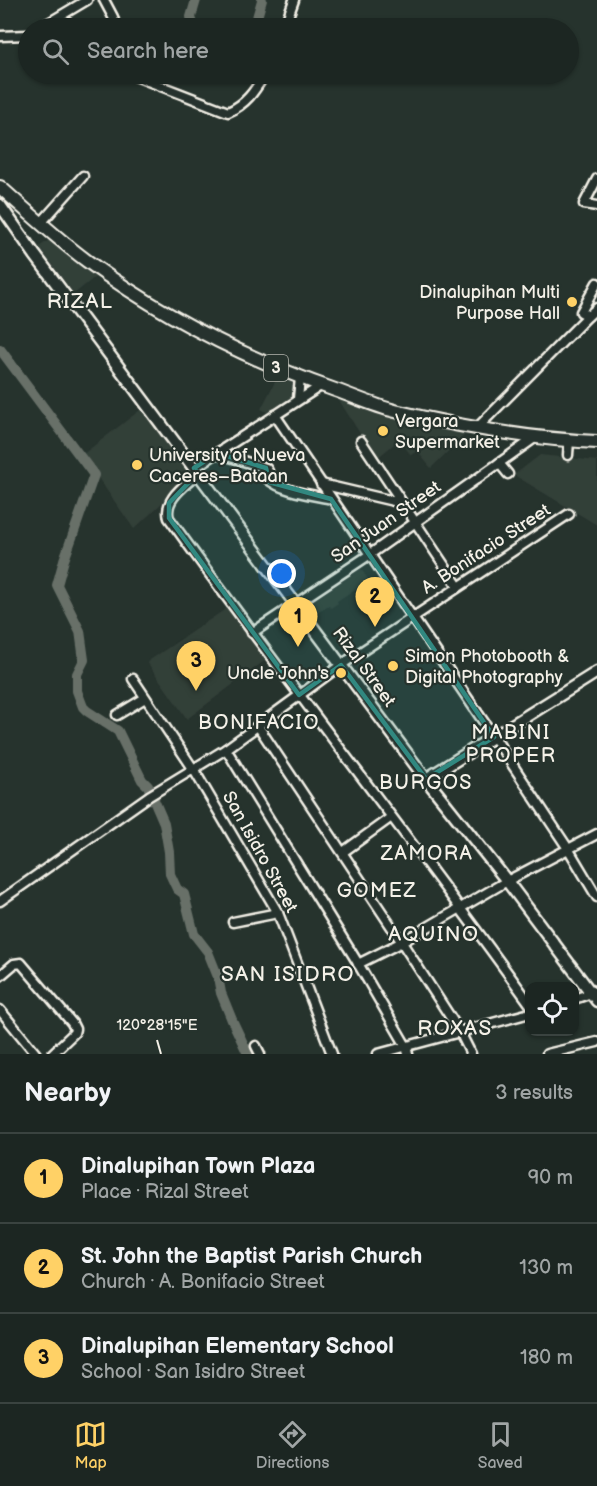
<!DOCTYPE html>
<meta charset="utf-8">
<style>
:root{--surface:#1c2622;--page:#252e2a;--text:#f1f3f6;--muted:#a0a5a5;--line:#3a4340;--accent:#ffd166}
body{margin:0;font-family:"Balsamiq Sans",sans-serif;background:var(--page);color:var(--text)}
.controls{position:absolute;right:18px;bottom:18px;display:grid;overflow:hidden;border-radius:12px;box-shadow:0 2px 4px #0004}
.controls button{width:54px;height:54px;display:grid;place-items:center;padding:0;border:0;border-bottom:2px solid var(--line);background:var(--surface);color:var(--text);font:30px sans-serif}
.you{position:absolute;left:282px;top:574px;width:21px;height:21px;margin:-15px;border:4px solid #fff;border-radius:50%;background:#1a73e8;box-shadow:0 0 0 9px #1a73e833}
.badge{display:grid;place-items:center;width:39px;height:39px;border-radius:50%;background:var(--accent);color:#111;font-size:20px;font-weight:700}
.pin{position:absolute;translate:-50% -50px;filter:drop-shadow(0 2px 3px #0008)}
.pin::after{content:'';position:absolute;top:32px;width:21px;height:18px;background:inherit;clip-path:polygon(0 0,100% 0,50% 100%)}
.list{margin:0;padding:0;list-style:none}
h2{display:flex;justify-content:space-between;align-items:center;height:78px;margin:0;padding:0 24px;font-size:26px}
h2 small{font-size:20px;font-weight:400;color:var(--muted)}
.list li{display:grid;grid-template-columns:39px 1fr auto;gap:18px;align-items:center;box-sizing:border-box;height:90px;padding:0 24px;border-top:2px solid var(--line)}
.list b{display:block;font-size:22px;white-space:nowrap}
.list p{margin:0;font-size:20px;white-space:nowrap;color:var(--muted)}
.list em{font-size:20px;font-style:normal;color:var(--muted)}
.icon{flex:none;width:33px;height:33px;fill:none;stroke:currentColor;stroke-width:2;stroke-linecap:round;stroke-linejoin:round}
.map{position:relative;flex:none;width:597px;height:1054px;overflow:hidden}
.search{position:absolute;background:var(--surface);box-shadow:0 2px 4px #0004;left:18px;right:18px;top:18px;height:66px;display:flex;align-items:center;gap:15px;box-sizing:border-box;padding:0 21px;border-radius:33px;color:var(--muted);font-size:22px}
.sheet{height:348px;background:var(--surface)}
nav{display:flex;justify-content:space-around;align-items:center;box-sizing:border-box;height:84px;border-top:2px solid var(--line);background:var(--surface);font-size:16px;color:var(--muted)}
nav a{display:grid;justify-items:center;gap:3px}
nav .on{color:var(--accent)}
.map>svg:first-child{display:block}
.built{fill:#333f39}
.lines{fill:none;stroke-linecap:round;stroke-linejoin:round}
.river{stroke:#676f68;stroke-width:10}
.minor-casing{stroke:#f4f1e8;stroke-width:13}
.major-casing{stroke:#f4f1e8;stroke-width:15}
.highway-casing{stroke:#f4f1e8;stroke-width:16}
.minor{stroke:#26332d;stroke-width:8}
.major{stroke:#26332d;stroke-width:10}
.highway{stroke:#26332d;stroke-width:12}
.marked{fill:#318880;fill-opacity:0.2;stroke:#318880;stroke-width:4.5;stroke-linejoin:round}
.ticks{fill:none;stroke:#f4f1e8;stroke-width:2}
.poi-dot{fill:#ffd166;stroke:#26332d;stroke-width:2}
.labels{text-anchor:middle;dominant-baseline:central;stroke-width:4.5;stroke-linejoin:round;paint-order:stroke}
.shield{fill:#26332d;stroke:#b6b8b0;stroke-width:1.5}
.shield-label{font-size:16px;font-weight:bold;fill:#f4f1e8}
.poi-label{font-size:18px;fill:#f4f1e8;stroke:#26332d;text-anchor:start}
.street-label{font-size:18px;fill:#f4f1e8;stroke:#26332d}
.neighbourhood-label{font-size:20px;letter-spacing:1.5px;fill:#f4f1e8;stroke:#26332d}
.quarter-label{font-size:21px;letter-spacing:1.5px;fill:#f4f1e8;stroke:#26332d}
.ticks-label{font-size:15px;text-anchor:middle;fill:#f4f1e8;stroke:#26332d;stroke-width:4.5;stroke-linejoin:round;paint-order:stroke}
</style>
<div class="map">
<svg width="597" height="1054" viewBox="0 0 597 1054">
<rect width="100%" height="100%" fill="#26332d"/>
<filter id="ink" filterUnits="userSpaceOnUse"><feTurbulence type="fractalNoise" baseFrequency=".0167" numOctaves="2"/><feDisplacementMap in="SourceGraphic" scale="12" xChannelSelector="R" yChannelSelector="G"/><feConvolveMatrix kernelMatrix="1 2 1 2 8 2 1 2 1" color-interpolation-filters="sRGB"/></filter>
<g filter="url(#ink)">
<g class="built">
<polygon points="53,237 100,273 74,294 39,247"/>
<polygon points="278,376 299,386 295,400 273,415 261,409"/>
<polygon points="337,397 347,399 468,432 431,468 417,451 411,455 399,440 376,459"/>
<polygon points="144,407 192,475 134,529 82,455"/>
<polygon points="540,455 597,461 597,525 514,475"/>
<polygon points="361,569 368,579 360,584 360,586 337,601 338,603 331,608 329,606 311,616 304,607"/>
<polygon points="230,606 267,659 187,719 147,662"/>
</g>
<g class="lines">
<g class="river">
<polyline points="194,28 191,17 196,0"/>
<polyline points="254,28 262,0"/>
<polyline points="0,349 94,475 64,560 57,585 80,631 84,660 77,674 77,691 83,707 87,711 118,731 142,780 148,786 164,823 169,852 170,874 177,889 184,894 194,934 208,952 218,977 221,993 232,1020 248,1054"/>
</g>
<defs>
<g id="minor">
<polyline points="104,0 113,17 116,28"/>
<polyline points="40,28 87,0"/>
<polyline points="284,28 294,0"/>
<polyline points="0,36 28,35"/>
<path d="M134 74 135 76 228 112C247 104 255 90 265 74"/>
<polyline points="597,179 584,204 597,206"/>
<polyline points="41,223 83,176"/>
<polyline points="588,316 597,308"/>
<polyline points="298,399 300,378"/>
<polyline points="275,415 494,737 569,850 597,897"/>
<polyline points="477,428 588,316 581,312 597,283"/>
<polyline points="361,441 458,586"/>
<path d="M217 453 266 468 268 471V479C281 491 313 495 331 499"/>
<polyline points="568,455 569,440"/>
<polyline points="499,463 508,474"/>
<polyline points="194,468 322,385"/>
<path d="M198 473C186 485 163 499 169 518 286 682 413 840 530 1004"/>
<polyline points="321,484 402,503"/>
<polyline points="252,633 369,555 536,437"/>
<polyline points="133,679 194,770 278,913 332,1054"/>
<polyline points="117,715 145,698"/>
<polyline points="258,726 399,938 460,1032 471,1054"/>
<polyline points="226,749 356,960 406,1046 408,1054"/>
<polyline points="343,852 390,818"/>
<polyline points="0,901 149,796 226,749 341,665 569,514"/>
<polyline points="233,922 278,913"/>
<polyline points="358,964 402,942 507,881 597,834"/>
<polyline points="0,976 14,964 21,963 72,1023 75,1029 74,1033 52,1054"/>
<polyline points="574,999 597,991"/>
<polyline points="0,1010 36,1054"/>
<polyline points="256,1046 260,1054"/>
<polyline points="378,1054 530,1013"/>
<polyline points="547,1054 597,1042"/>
</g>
<g id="major">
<polyline points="0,205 35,255 426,779 507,881 597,1001"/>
<polyline points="426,779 597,672"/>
</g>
<path id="highway" d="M0 187C28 212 56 238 87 261 162 316 247 359 335 390 355 397 375 406 395 411 461 427 530 439 597 442"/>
</defs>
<use href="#minor" class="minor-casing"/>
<use href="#major" class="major-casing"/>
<use href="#highway" class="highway-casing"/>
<use href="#minor" class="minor"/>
<use href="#major" class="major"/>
<use href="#highway" class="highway"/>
</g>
</g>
<path class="marked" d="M217 453 266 468 269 482 331 499 494 737 426 779 341 665 299 695 169 518V503L198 473 194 468Z"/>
<path class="ticks" d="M157 1040 161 1054"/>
<g class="poi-dot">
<circle cx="572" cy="302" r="6"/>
<circle cx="383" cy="431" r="6"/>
<circle cx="137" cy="465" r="6"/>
<circle cx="393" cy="666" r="6"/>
<circle cx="341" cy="673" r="6"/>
</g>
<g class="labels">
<rect class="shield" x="264" y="355" width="24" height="26" rx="4.5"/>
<g class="shield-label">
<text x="276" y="368">3</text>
</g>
<g class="poi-label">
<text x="560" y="292" text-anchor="end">Dinalupihan Multi<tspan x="560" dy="21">Purpose Hall</tspan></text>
<text x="395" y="421">Vergara<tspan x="395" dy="21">Supermarket</tspan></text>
<text x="149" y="455">University of Nueva<tspan x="149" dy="21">Caceres–Bataan</tspan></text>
<text x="405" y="656">Simon Photobooth &amp;<tspan x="405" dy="21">Digital Photography</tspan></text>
<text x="329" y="673" text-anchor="end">Uncle John's</text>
</g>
<g class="street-label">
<text transform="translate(386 522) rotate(-35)">San Juan Street</text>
<text transform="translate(486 549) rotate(-33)">A. Bonifacio Street</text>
<text transform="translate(364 667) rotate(54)">Rizal Street</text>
<text transform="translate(260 852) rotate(61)">San Isidro Street</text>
</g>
<g class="neighbourhood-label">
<text x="259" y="723">BONIFACIO</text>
<text x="511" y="733">MABINI<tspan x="511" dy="23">PROPER</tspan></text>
<text x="426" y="783">BURGOS</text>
<text x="427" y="854">ZAMORA</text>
<text x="377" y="891">GOMEZ</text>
</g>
<g class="quarter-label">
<text x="80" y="301">RIZAL</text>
<text x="434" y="934">AQUINO</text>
<text x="288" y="974">SAN ISIDRO</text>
<text x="455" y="1028">ROXAS</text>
</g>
</g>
<g class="ticks-label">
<text x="157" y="1030">120°28'15"E</text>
</g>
</svg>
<div class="controls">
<button><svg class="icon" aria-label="locate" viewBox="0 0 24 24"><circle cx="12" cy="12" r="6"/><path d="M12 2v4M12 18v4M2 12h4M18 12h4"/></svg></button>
</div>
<div class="you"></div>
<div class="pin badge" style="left:298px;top:647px">1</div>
<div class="pin badge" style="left:375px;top:627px">2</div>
<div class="pin badge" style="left:196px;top:691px">3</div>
<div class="search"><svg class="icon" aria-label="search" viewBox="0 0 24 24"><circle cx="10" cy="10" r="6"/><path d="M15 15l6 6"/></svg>Search here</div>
</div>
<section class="sheet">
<h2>Nearby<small>3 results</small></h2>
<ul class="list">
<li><span class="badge">1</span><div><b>Dinalupihan Town Plaza</b><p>Place · Rizal Street</p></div><em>90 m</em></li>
<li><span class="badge">2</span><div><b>St. John the Baptist Parish Church</b><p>Church · A. Bonifacio Street</p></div><em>130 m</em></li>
<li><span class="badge">3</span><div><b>Dinalupihan Elementary School</b><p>School · San Isidro Street</p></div><em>180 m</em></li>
</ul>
</section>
<nav>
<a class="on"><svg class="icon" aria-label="map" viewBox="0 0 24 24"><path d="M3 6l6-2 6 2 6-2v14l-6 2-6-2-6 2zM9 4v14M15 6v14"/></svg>Map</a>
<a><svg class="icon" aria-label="directions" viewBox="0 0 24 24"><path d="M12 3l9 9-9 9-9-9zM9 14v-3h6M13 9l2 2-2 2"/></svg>Directions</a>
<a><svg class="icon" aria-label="saved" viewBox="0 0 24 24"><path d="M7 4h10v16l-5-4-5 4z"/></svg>Saved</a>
</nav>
